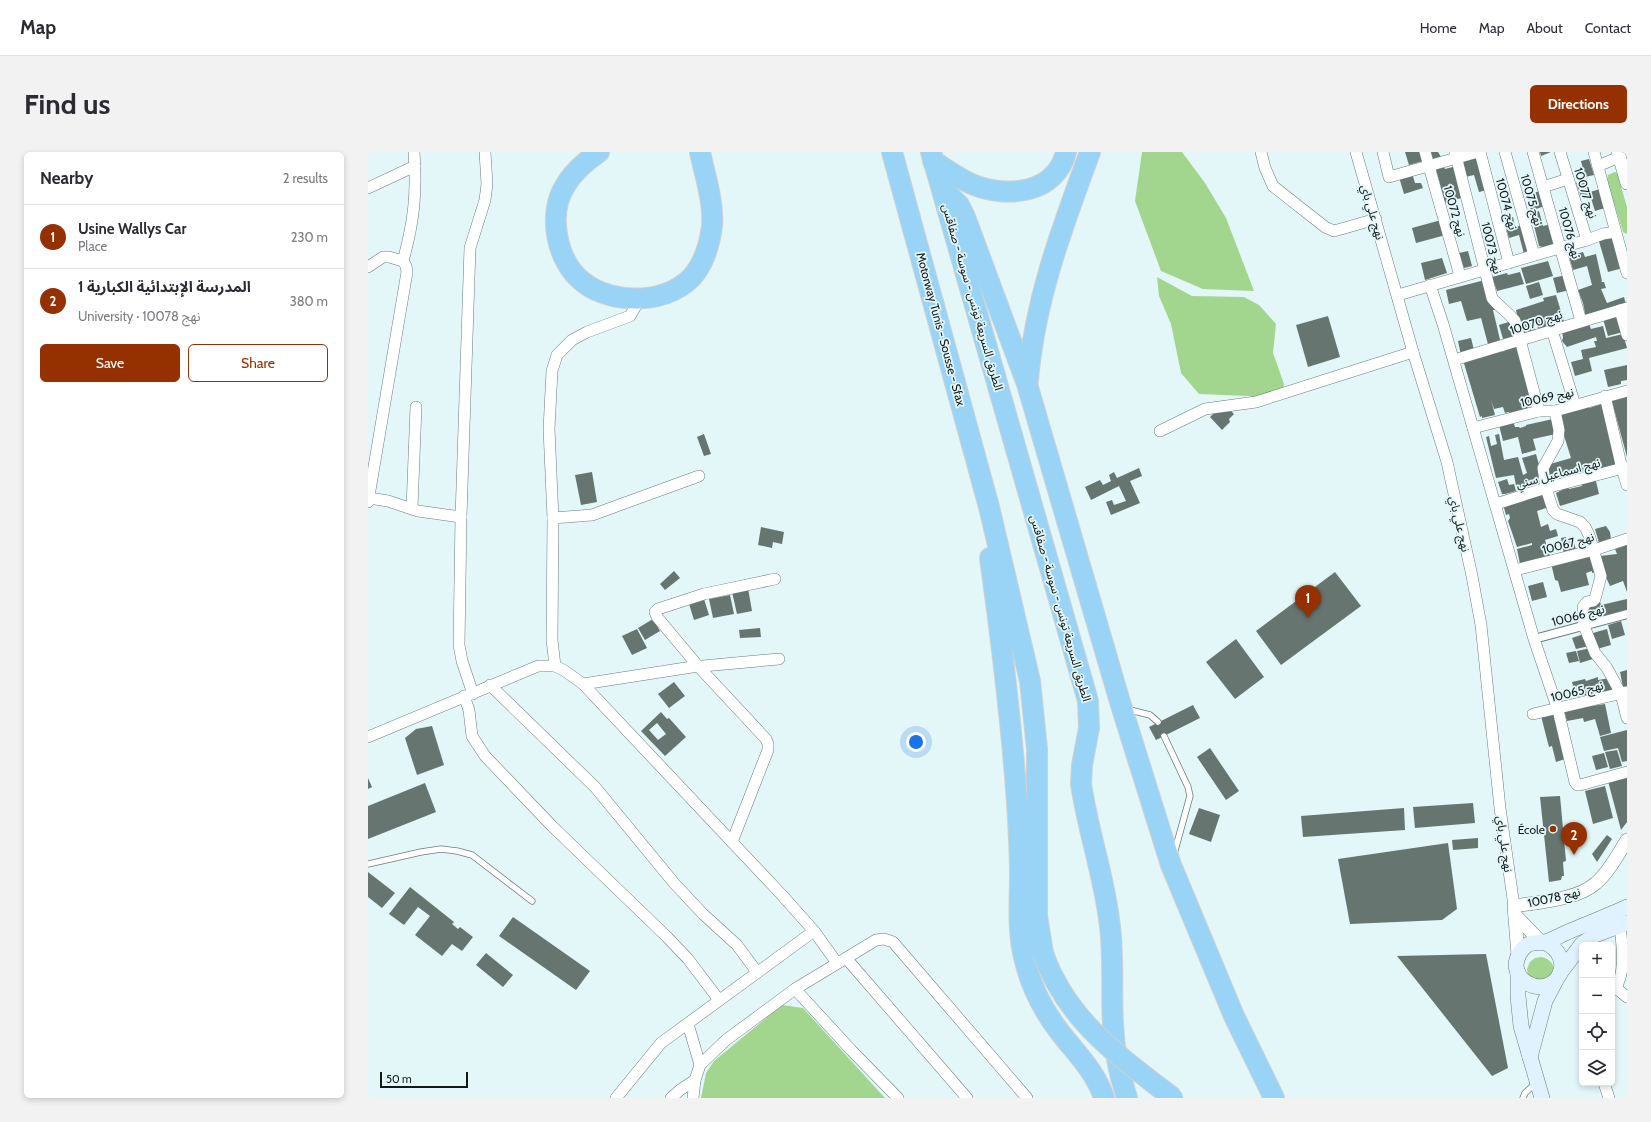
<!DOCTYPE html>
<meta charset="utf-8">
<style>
:root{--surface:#fff;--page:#f2f2f3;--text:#2b2b33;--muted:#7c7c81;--line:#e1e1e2;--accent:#953000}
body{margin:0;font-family:Cabin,"Noto Sans Arabic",sans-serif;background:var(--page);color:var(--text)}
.controls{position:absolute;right:12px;bottom:12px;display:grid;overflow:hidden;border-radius:6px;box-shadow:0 2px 6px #0003}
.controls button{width:36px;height:36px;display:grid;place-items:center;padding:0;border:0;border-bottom:1px solid var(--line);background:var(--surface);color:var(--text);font:20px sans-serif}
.scale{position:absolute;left:12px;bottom:10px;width:88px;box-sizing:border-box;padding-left:4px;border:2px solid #121919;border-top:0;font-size:11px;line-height:14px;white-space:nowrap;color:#121919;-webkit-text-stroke:3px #e3f6f8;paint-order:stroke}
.you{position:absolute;left:548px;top:590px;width:14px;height:14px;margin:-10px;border:3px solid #fff;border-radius:50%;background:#1a73e8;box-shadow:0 0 0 6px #1a73e833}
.badge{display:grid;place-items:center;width:26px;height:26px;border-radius:50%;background:var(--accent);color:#fff;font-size:13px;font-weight:700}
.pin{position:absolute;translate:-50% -33px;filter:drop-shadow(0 1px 2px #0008)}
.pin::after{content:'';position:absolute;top:21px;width:14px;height:12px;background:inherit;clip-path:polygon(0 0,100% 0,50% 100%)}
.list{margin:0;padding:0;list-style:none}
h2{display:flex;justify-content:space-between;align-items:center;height:52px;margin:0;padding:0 16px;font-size:17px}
h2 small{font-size:13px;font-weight:400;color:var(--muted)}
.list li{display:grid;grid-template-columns:26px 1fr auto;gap:12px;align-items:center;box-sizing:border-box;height:64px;padding:0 16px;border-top:1px solid var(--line)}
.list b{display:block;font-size:15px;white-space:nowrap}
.list p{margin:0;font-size:13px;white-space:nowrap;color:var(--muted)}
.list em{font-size:13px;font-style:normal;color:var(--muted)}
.actions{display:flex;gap:8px;padding:12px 16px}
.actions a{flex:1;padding:9px 0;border:1px solid var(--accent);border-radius:6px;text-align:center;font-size:14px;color:var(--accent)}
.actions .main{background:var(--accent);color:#fff}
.icon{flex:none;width:22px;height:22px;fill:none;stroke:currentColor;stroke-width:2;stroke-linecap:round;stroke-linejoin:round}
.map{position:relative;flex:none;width:1259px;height:946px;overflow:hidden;border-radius:6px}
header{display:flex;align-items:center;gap:24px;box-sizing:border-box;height:56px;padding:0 20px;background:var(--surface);border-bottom:1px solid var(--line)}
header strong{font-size:19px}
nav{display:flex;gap:22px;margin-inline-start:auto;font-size:14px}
.intro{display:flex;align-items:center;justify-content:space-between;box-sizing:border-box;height:96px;padding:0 24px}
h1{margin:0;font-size:28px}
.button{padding:10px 18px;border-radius:6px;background:var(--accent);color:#fff;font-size:14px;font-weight:700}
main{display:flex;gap:24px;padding:0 24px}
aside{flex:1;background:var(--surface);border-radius:6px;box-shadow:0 2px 6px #0003}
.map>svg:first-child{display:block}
.green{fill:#a2d68f}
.building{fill:#66756f;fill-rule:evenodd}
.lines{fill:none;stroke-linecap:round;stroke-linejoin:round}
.service-casing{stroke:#6b7c7d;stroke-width:7}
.pedestrian-casing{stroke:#6b7c7d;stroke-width:10}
.minor-casing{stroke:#6b7c7d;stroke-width:12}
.tertiary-casing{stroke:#6b7c7d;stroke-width:14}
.secondary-casing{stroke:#6b7c7d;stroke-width:16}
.motorway-casing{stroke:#d0d1d1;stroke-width:22}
.service{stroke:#fff;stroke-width:5.5}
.pedestrian{stroke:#fff;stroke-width:8}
.minor{stroke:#fff;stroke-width:11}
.tertiary{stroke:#fff;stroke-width:13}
.secondary{stroke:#e0f2fd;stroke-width:15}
.motorway{stroke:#99d4f7;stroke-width:20}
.motorway-bridge-casing{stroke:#d0d1d1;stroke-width:22;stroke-linecap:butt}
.motorway-bridge{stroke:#99d4f7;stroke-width:20}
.poi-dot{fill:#953000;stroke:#e3f6f8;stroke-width:1.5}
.labels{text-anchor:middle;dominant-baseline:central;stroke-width:3.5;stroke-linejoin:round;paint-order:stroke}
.street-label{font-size:12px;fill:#121919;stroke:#e3f6f8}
.poi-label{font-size:12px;fill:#121919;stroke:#e3f6f8;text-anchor:end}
</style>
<header>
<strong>Map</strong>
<nav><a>Home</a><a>Map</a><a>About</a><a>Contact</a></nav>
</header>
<div class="intro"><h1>Find us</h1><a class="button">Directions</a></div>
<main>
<aside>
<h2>Nearby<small>2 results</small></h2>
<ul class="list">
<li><span class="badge">1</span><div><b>Usine Wallys Car</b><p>Place</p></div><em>230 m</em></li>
<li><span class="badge">2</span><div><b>المدرسة الإبتدائية الكبارية 1</b><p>University · نهج 10078</p></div><em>380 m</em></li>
</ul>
<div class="actions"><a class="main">Save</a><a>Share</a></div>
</aside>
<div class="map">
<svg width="1259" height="946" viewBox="0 0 1259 946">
<rect width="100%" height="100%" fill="#e3f6f8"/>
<g class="green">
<polygon points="774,0 814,0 837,31 858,66 886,139 835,137 793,119 767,49"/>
<polygon points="1247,20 1249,21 1259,55 1259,82 1255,80 1239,29 1240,23"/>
<polygon points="789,125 824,144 876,145 891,153 908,172 905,201 916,232 915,239 900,246 880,244 831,242 813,221 803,172 791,144"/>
<path d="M1174 805C1189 810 1187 819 1180 829L1160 824 1159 817 1162 810 1167 806Z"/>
<polygon points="414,853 435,856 517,946 333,946 338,921 346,909"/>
</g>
<g class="building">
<polygon points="1037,0 1052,0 1055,9 1041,13"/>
<polygon points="1063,0 1070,0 1073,5 1065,7"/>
<polygon points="1172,0 1183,0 1173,4"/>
<polygon points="1111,4 1119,38 1111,40 1106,23 1097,25 1093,10 1102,8 1104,5"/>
<polygon points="1221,7 1226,23 1217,25 1213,9"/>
<polygon points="1076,15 1077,17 1085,15 1093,46 1077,51 1068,17"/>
<polygon points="1044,21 1047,31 1053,31 1055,36 1036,42 1031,25"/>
<polygon points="1216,29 1217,31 1219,31 1222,40 1232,37 1237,56 1227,59 1222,43 1213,45 1208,31"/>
<polygon points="1175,38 1179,53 1163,59 1159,43"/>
<polygon points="1171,59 1175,74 1184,72 1189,92 1174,95 1171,94 1163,61"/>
<polygon points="1145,65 1147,75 1154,73 1163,99 1156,102 1151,83 1141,86 1136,68"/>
<polygon points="1073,68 1076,79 1074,84 1048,91 1044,76"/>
<polygon points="1245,84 1255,116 1240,120 1230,86"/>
<polygon points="1100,99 1104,114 1096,116 1091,101"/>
<polygon points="1215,100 1217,105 1228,102 1234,129 1233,130 1236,130 1238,136 1233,137 1239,151 1256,145 1259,156 1218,166 1215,151 1210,138 1224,133 1219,114 1205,118 1201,104"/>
<polygon points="1074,106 1079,121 1057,128 1053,111"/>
<polygon points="1180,109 1185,124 1158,132 1153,116"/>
<polygon points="1152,120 1156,132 1129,139 1124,125 1139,121 1140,123"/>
<polygon points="1198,123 1202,138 1189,141 1185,126"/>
<polygon points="1117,128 1127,158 1125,158 1133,192 1121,196 1113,166 1099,169 1093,149 1081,152 1078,138"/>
<polygon points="1171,130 1175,143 1162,147 1158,134"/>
<polygon points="1188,143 1197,173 1171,180 1167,165 1165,165 1168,182 1154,187 1148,158 1176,149 1175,146"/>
<polygon points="1250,163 1255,180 1240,184 1235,167"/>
<polygon points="960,164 972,205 940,215 928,173"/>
<polygon points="1144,169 1148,184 1135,187 1131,173"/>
<polygon points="1221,172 1223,177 1235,174 1238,186 1255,182 1259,196 1221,206 1224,219 1207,224 1203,210 1215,207 1213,198 1228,195 1226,189 1229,189 1228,185 1199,195 1194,189 1195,185 1194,180"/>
<polygon points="1103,186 1106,198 1093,203 1090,189"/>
<polygon points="1150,192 1168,257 1142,263 1141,260 1137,261 1135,255 1126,257 1123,248 1127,263 1114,266 1114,264 1112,265 1095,208 1137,199 1136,196"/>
<polygon points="1259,213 1259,228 1253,229 1253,232 1240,235 1236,218"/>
<polygon points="1259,242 1259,305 1243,246"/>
<polygon points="1220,251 1221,256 1234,252 1250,314 1184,331 1179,313 1203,306 1194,277 1196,277 1192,259"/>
<polygon points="858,254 866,262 861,267 862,270 854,278 842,265 850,257"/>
<polygon points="1185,267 1188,282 1165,287 1168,298 1154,302 1150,285 1135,289 1131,273 1145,269 1147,275 1151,275 1152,276 1158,274 1158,273"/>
<polygon points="336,282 343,302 336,304 329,285"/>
<polygon points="1131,282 1136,308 1150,305 1155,323 1159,321 1154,306 1168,302 1176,331 1149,339 1146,323 1128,326 1118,285 1121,284 1123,294 1129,292 1127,283"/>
<polygon points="771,316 774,324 762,329 772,351 743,363 738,350 744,348 746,353 758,349 751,334 723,348 717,335 732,328 735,333 743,329 741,323 746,320 749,326"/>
<polygon points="224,320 229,350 213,353 207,323"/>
<polygon points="1227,325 1231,342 1192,354 1188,341 1200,335 1201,337 1214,334 1213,329"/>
<polygon points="1139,327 1141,333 1146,332 1148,339 1137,342 1134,342 1130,330"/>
<polygon points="1177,340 1181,355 1169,359 1173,375 1180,372 1182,379 1188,377 1190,384 1177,388 1182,404 1152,412 1149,397 1164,393 1164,391 1149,395 1140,369 1142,366 1141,362 1138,363 1135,352"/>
<polygon points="1238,374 1242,380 1243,388 1231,391 1227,377"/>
<polygon points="393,375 416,380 414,392 405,390 404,396 390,393"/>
<polygon points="1198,385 1199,389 1205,387 1208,398 1196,402 1193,386"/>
<polygon points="1259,393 1259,440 1255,429 1242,434 1236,421 1232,404 1249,402 1247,397"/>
<polygon points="1226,403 1228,420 1224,421 1224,419 1218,421 1221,433 1193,440 1190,429 1187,428 1183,411"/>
<polygon points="306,419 312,426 297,438 292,432"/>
<polygon points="967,420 993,454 913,513 888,479"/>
<polygon points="1175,430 1179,445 1164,449 1160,434"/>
<polygon points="380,436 384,459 369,462 364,440"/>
<polygon points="362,443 366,462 345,466 341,447"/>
<polygon points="336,447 341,463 326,468 321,452"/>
<polygon points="1259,447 1259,461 1230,468 1228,464 1222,466 1219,454 1232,450 1233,453"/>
<polygon points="285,467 292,479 277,488 270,476"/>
<polygon points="1253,469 1257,483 1244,487 1240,473"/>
<polygon points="392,476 393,485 372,486 371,478"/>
<polygon points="269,477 279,496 264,503 254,484"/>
<polygon points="1239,477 1243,493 1229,497 1225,481"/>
<polygon points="1216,482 1221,494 1208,497 1204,486"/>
<polygon points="868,487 896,525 867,547 838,510"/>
<polygon points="1223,496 1225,507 1212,511 1209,499"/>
<polygon points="1208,499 1211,509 1201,511 1198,501"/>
<polygon points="1259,518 1259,534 1255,535 1252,520"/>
<polygon points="1230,525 1230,528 1242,526 1249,541 1233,540 1208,545 1204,530 1217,527 1218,529"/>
<polygon points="306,530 317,544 301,556 290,542"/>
<polygon points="1237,552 1243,581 1232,584 1227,567 1216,570 1215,566 1199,569 1196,558"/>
<polygon points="825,553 832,566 788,588 781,575"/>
<path d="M293 560 299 567 301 566 318 585 297 604 273 579ZM289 571 298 582 290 588 281 578Z"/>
<polygon points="1188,561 1200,606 1188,610 1184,594 1181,595 1173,564"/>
<polygon points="64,574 76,613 49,623 37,586 48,577"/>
<polygon points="1259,578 1259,609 1254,610 1250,596 1236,599 1232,585"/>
<polygon points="842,596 871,639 858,648 829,605"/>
<polygon points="1249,598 1254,614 1242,617 1237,600"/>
<polygon points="1236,601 1240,615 1228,618 1224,604"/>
<polygon points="1259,625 1259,670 1253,678 1240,629"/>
<polygon points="0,626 4,635 0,637"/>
<polygon points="57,631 68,660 0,687 0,654"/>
<polygon points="1237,634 1245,666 1225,672 1217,639"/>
<polygon points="1192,644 1198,709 1195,710 1196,724 1194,724 1193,728 1181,730 1172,645"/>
<polygon points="1105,651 1107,671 1047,676 1045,655"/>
<polygon points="831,656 852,663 843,690 821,682"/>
<polygon points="1036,656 1037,678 935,685 933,664"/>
<polygon points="1239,683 1244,687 1229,710 1224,702"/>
<polygon points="1110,686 1110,696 1085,698 1084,688"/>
<polygon points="1080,691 1089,757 1074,768 982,772 970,707"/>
<polygon points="0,720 27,741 14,756 0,745"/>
<polygon points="42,735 86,770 84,772 90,777 92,775 105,785 94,799 84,792 74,804 47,783 62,764 50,755 36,773 21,762"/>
<polygon points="145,765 222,819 208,838 131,784"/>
<polygon points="118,801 145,823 135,835 108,813"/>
<polygon points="1118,802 1140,916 1124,924 1029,804"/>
</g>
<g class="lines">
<defs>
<g id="service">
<polyline points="758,557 782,563 790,570"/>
<polyline points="796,584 820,635 822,644 806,702"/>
<polyline points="0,712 53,700 73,697 89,699 104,703 164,749"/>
<polyline points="1155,946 1157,941 1168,931"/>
</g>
<polyline id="pedestrian" points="1166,487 1259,462"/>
<g id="minor">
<polyline points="893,0 897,16 905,34 957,75 966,79 1008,67"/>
<polyline points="988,0 1045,200 1079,310 1104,424 1113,473 1132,656 1146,754"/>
<polyline points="1015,0 1021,25 1110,0"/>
<polyline points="1057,0 1092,124"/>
<path d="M1087 0 1124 146C1131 155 1140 160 1147 169L1171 259"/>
<polyline points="1112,0 1141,111"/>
<polyline points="1137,0 1166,103"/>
<polyline points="1165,0 1213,169"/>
<polyline points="1192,0 1219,88"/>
<polyline points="1226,0 1259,121"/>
<polyline points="1230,14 1251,5"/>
<polyline points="1175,35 1200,27"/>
<polyline points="0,36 47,14"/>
<path d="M35 109C46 69 49 41 46 0"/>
<polyline points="0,115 15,105 21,105 35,109 38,114 39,120 0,350"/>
<polyline points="1062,133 1075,172 1166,487 1190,558 1207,630 1209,633 1212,633 1259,620"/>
<polyline points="1030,143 1219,88 1235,82 1247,80"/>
<polyline points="1252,158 1259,183"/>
<polyline points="1184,178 1207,253"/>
<polyline points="1086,208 1259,156"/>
<polyline points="1237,244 1254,317 1259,333"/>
<polyline points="1187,259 1191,278 1190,289 1175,316 1178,336 1185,358 1189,362 1212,370 1217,375 1221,383 1233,424 1227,447 1225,449 1219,450 1215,455 1216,474 1227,501 1239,516 1253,542 1259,566"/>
<polyline points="1105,276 1171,259 1187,259 1259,239"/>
<polyline points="792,279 837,257 888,250 1045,200"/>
<polyline points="1,346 20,349 50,359 93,365"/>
<polyline points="1128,352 1178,336 1259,315"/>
<polyline points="44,356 48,255"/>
<polyline points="185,366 224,363 331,324"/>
<polyline points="1147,418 1226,398 1259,387"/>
<polyline points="187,514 184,488 185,366 181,277 184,219 189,203 204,188 219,180 262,164 272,147"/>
<polyline points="215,532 324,515 411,507"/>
<polyline points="122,533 227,635 306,731 335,762 369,793 389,820"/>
<polyline points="105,542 94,509 91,493 93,365 102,96 117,48 119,32 117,0"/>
<polyline points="96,544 101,558 104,584 117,604 184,674 299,785 320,807 351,848"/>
<polyline points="1165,562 1258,540"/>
<polyline points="0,585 170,514 187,514 197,519 215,532 413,742 446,779 469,811"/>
<polyline points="364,690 400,598 400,592 398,587 330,514 289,465 287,460 290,457 336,442 407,427"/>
<polyline points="478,806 599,946"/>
<polyline points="1248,836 1259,845"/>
<polyline points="427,837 484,899 530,946"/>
<path d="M1244 839C1259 828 1254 791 1252 774"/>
<polyline points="320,872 332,913"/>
<polyline points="1236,931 1241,946"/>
<polyline points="248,946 293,891 446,779"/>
<polyline points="303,946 312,938 327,928"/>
<polyline points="325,946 327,928 332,913 358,888 427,837 508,788 516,787 525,790 659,946"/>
</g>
<g id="tertiary">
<polyline points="1250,0 1259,31"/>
<polyline points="1147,763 1173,790"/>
<path d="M1150 803 1146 754C1171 750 1209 748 1228 731 1241 720 1250 702 1259 688"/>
</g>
<g id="secondary">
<path d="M1176 790C1211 806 1188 847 1159 831 1153 828 1149 821 1148 814 1148 806 1153 797 1159 793 1164 790 1172 791 1177 790 1185 788 1192 783 1200 780 1219 772 1239 764 1259 755"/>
<polyline points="1150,821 1150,844 1153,874 1174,946"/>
<polyline points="1192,821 1214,792 1227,783 1259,771"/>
<polyline points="1162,905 1177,849 1187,830"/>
</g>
<g id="motorway">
<path d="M231 0C218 9 205 20 197 34 179 63 189 110 215 130 245 154 304 153 328 120 337 107 342 90 344 74 346 50 337 24 332 0"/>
<polyline points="524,0 621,355 662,529 669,597 669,764 675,801"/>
<path d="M563 0 720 549 721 576 714 613 713 632C720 680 737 726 742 775 746 807 743 839 745 872 746 897 751 922 759 946"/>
<path d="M565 9C578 17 591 27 606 33 639 46 688 42 698 0"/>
<polyline points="579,41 591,53 597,65 659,232 752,550 803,713 866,864 906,946"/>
<path d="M660 228C667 147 694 76 722 0"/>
<path d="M622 406C634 493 645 580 650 667 651 686 652 704 652 722 652 751 649 780 657 809 663 834 675 858 691 879 707 900 728 920 736 946"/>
</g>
</defs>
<use href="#service" class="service-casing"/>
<use href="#pedestrian" class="pedestrian-casing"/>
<use href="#minor" class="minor-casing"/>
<use href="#tertiary" class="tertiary-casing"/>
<use href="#secondary" class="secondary-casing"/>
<use href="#motorway" class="motorway-casing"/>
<use href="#service" class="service"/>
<use href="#pedestrian" class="pedestrian"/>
<use href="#minor" class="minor"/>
<use href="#tertiary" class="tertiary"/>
<use href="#secondary" class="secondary"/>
<use href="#motorway" class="motorway"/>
<defs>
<path id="motorway-bridge" d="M675 801C698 868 752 905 805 946"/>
</defs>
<use href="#motorway-bridge" class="motorway-bridge-casing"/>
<use href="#motorway-bridge" class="motorway-bridge"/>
</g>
<circle class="poi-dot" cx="1185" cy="677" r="4"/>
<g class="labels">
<g class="street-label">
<text transform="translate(1218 41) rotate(73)">نهج 10077</text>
<text transform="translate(1164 48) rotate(74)">نهج 10075</text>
<text transform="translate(1139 52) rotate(75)">نهج 10074</text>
<text transform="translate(1087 59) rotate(74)">نهج 10072</text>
<text transform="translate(1005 60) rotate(74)">نهج علي باي</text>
<text transform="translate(1202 81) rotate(74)">نهج 10076</text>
<text transform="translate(1124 96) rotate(76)">نهج 10073</text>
<text transform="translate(605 145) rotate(74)">الطريق السريعة تونس - سوسة - صفاقس</text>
<text transform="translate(1168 170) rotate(-18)">نهج 10070</text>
<text transform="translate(573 177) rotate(75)">Motorway Tunis - Sousse - Sfax</text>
<text transform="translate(1179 245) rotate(-12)">نهج 10069</text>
<text transform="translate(1190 321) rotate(-15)">نهج اسماعيل سني</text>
<text transform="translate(1092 372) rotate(77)">نهج علي باي</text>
<text transform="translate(1200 391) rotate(-15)">نهج 10067</text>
<text transform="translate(693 456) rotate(74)">الطريق السريعة تونس - سوسة - صفاقس</text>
<text transform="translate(1210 463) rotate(-15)">نهج 10066</text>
<text transform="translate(1209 539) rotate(-14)">نهج 10065</text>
<text transform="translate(1137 692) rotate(82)">نهج علي باي</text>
<text transform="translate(1186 745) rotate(-13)">نهج 10078</text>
</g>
<g class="poi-label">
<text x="1177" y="677">École</text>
</g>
</g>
</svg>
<div class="controls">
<button>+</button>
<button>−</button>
<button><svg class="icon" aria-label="locate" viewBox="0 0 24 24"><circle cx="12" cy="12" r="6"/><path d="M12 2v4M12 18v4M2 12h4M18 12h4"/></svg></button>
<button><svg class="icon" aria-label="layers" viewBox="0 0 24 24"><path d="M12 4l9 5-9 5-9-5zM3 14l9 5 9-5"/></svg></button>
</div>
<div class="scale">50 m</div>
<div class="you"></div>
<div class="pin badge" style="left:940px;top:466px">1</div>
<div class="pin badge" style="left:1206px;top:703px">2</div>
</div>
</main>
